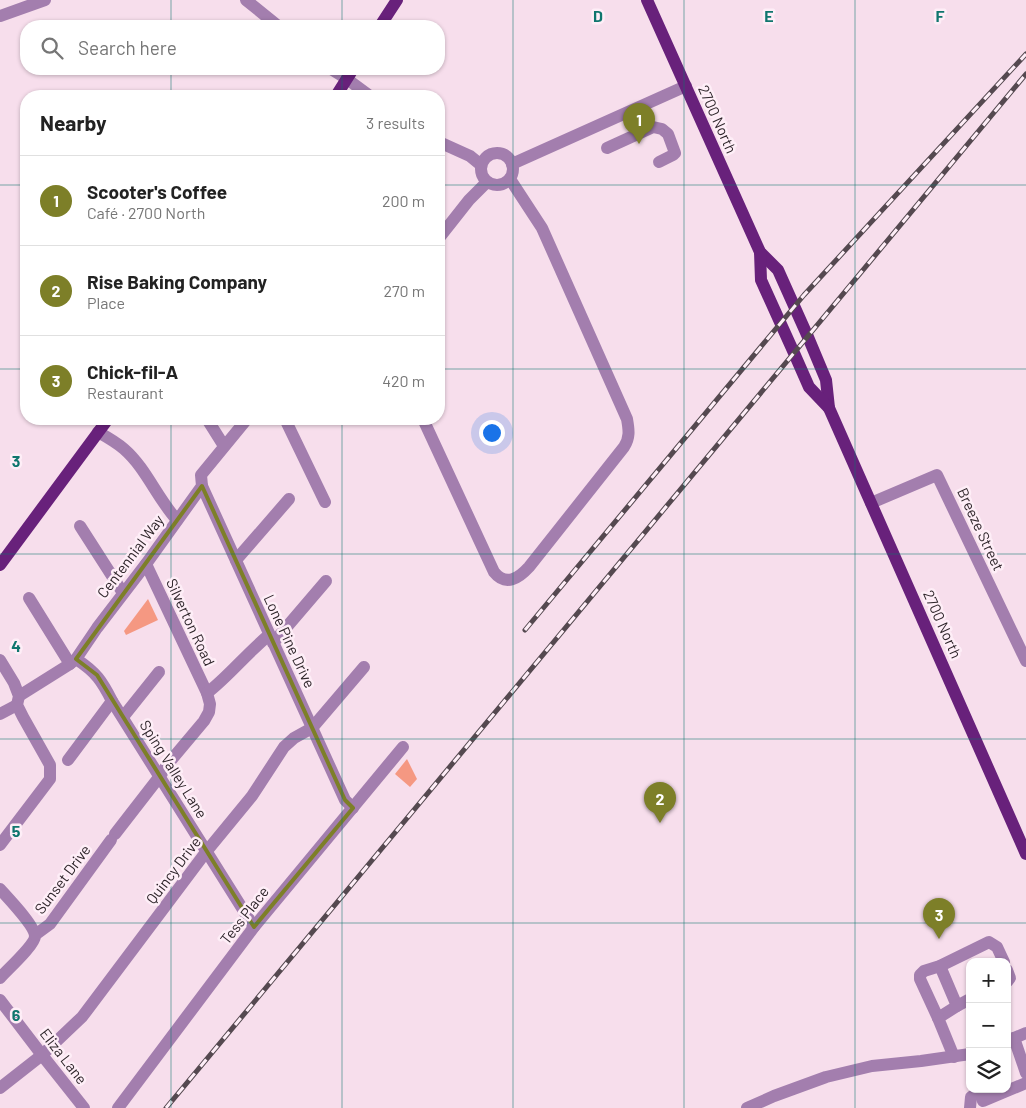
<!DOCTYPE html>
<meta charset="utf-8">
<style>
:root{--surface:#fff;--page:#f6f6f6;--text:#222;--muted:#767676;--line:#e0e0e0;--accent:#7d7f28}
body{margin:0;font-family:Barlow,sans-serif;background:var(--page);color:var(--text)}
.controls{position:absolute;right:15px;bottom:15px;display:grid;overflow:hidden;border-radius:10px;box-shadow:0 1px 4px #0004}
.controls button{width:45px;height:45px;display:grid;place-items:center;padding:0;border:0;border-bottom:1px solid var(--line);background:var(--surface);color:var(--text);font:25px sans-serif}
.you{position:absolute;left:491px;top:432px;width:18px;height:18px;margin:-12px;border:4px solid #fff;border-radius:50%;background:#1a73e8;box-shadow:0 0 0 8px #1a73e833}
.badge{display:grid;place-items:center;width:32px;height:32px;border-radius:50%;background:var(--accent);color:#fff;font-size:16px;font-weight:700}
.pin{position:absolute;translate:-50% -41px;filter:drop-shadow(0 1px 2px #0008)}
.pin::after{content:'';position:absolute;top:26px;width:18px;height:15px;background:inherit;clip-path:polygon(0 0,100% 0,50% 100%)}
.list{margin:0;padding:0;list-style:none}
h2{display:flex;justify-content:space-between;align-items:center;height:65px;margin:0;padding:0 20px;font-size:21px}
h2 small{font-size:16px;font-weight:400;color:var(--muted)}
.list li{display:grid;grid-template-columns:32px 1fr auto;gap:15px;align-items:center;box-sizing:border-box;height:90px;padding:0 20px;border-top:1px solid var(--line)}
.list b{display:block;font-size:19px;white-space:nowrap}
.list p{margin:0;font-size:16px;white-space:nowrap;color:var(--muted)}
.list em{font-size:16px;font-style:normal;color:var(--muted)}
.icon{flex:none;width:28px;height:28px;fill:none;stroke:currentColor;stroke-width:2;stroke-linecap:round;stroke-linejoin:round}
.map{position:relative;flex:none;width:1026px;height:1108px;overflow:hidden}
.search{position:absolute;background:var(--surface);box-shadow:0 1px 4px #0004;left:20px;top:20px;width:425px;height:55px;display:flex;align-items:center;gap:12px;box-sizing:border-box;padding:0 18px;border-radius:20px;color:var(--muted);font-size:19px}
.panel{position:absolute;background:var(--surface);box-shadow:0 1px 4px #0004;left:20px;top:90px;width:425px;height:335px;border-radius:20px}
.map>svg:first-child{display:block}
.green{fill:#f59882}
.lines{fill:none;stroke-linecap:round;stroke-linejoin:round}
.minor{stroke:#a37eae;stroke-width:12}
.major{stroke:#68217b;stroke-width:12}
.rail-casing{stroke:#554950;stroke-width:5}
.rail{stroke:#feeef7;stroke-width:3;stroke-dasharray:9;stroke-linecap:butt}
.marked{fill:none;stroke:#7d7f28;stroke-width:4;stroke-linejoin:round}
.grid{fill:none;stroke:#0f766e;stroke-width:1;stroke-opacity:0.55}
.labels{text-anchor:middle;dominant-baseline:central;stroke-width:5;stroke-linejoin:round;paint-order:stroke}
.street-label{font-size:15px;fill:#2f262b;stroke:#feeef7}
.grid-label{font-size:16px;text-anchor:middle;font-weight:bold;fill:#0f766e;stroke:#feeef7;stroke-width:5;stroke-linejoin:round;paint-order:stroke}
</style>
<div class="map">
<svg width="1026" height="1108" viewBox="0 0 1026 1108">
<rect width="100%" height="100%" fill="#f7deec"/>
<g class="green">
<polygon points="148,599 158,620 126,635 124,631"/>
<polygon points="407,759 417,779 410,787 395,774"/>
</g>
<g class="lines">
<g class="minor">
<polyline points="246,0 278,26"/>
<polyline points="0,16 45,0"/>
<polyline points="331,69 347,79 370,96"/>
<polyline points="439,142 470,156 481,165"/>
<polyline points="607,148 653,127 662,129 668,134 675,153 673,155 659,162"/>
<circle cx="497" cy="169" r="16"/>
<polyline points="512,164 686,86"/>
<polyline points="439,238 469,200 487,182"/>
<polyline points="207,419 224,446"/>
<polyline points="285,419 325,502"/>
<path d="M423 419 494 572C506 587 519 578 529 567L624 447C630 438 629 430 627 419L542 228 510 179"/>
<path d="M98 432C107 437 116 442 124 449 146 468 157 498 177 520"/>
<polyline points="202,486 345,800 353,808"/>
<polyline points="871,503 937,475 1026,661"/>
<polyline points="80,526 123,593"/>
<polyline points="236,560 289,499"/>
<polyline points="146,564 207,693"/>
<polyline points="29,598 70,664"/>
<polyline points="273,643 326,581"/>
<path d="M76 659C96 672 102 681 112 701L254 927"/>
<polyline points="0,660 14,683 19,696 17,705 23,717 50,765 50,779 0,845"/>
<polyline points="19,696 70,664 76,659 97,628 146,564 202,486 201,475 247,419"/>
<polyline points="0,714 17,705"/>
<polyline points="123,717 159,672"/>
<polyline points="68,760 112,701"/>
<path d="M115 834 160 776 167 765 204 721 209 712 210 704 207 693C229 676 247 653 269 635"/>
<path d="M0 889C8 898 35 926 35 936 35 945 7 970 0 978"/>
<polyline points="35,935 50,924 111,840"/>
<polyline points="940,966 957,1006"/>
<polyline points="1007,970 1010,978 1007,982"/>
<polyline points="970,999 957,1006 938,1018 920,979 920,975 924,971 940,966 989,942 997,947 1004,962"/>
<polyline points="0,1000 42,1055 84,1108"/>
<polyline points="938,1018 954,1057"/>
<polyline points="1014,1038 1026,1073"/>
<polyline points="1007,1041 1026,1033"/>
<polyline points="0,1088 42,1055 82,1017 206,852 252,796 284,747 294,738 312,728 364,667"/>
<polyline points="979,1091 983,1101 1026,1083"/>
<polyline points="118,1108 254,927 403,747"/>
<polyline points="747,1108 774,1096 826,1077 872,1066 921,1061 970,1054"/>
<polyline points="970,1108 971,1097 979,1091 987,1089"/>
</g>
<g class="major">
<polyline points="647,0 760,252 778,270 808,337 826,380 829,408 1026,854"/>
<polyline points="380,26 397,0"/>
<polyline points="336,96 353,69"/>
<polyline points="760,252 761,280 794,353 809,387 829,408"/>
<polyline points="0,565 108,419"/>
</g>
<defs>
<g id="rail">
<polyline points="525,630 804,295 1026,54"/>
<polyline points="166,1108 1026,74"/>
</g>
</defs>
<use href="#rail" class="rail-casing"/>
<use href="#rail" class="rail"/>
</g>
<path class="marked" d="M202 486 345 800 353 808 254 927 97 675 76 659Z"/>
<path class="grid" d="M171 0V26M342 0V26M513 0V1108M684 0V1108M855 0V1108M171 69V96M342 69V96M0 185H26M439 185H1026M0 369H26M439 369H1026M171 419V1108M342 419V1108M0 554H1026M0 739H1026M0 923H1026"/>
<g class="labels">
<g class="street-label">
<text transform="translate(718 119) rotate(66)">2700 North</text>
<text transform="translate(981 529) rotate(65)">Breeze Street</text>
<text transform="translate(130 556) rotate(-53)">Centennial Way</text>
<text transform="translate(191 622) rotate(65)">Silverton Road</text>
<text transform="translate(943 624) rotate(66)">2700 North</text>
<text transform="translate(290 641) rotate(65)">Lone Pine Drive</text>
<text transform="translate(174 769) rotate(58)">Sping Valley Lane</text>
<text transform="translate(173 870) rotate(-53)">Quincy Drive</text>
<text transform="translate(62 879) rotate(-53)">Sunset Drive</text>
<text transform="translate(244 915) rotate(-52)">Tess Place</text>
<text transform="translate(64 1056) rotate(52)">Eliza Lane</text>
</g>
</g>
<g class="grid-label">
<text x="598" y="22">D</text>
<text x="769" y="22">E</text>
<text x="940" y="22">F</text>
<text x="16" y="467">3</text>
<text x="16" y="652">4</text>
<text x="16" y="837">5</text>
<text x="16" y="1021">6</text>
</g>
</svg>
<div class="controls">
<button>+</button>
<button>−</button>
<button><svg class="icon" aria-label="layers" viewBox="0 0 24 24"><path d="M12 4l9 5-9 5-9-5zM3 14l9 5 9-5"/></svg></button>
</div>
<div class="you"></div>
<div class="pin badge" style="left:639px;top:144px">1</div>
<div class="pin badge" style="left:660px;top:823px">2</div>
<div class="pin badge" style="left:939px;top:939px">3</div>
<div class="search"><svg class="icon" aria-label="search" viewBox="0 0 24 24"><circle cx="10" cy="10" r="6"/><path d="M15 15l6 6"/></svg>Search here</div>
<section class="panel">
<h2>Nearby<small>3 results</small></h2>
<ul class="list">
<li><span class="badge">1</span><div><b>Scooter's Coffee</b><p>Café · 2700 North</p></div><em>200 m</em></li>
<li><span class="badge">2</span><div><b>Rise Baking Company</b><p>Place</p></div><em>270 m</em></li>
<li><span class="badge">3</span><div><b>Chick-fil-A</b><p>Restaurant</p></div><em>420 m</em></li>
</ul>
</section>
</div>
